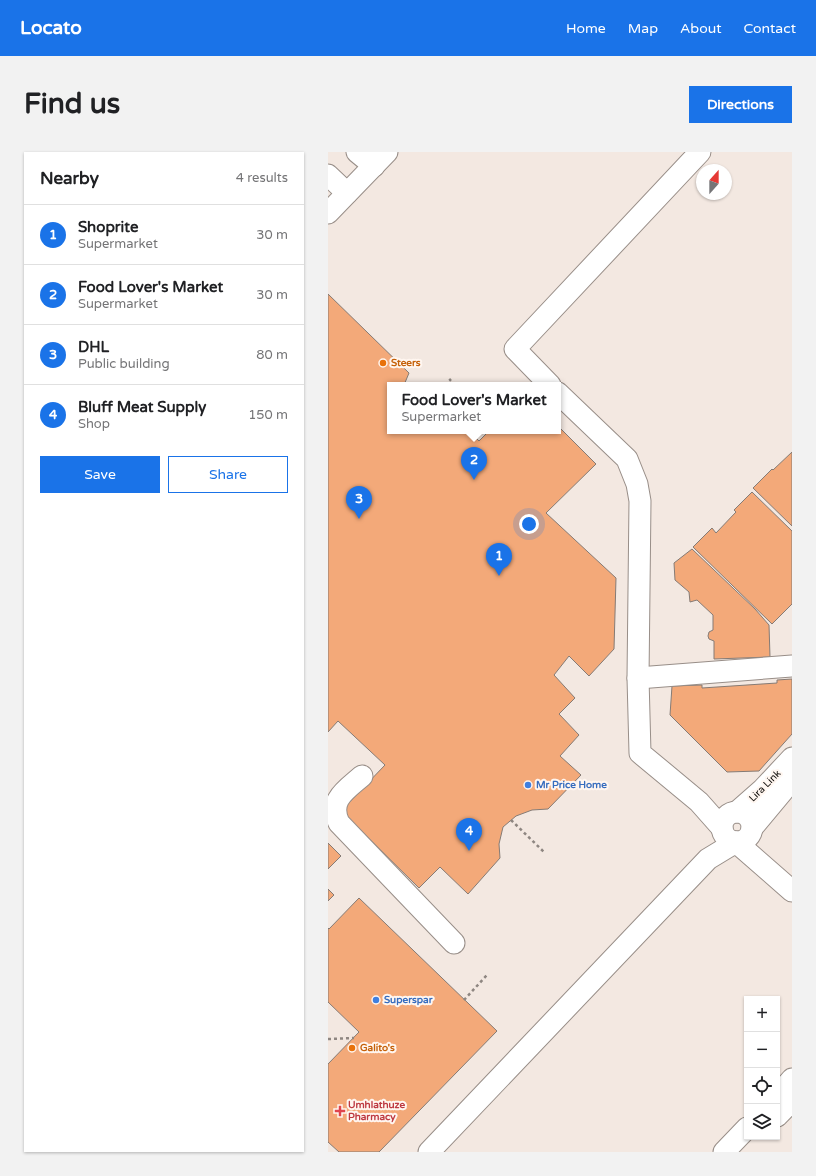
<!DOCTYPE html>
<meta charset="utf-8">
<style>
:root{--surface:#fff;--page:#f2f2f2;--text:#202124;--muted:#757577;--line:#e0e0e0;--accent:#1a73e8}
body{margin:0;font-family:"Varela Round",sans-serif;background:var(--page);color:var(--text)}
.controls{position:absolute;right:12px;bottom:12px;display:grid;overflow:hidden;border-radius:0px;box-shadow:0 1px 3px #0004}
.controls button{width:36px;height:36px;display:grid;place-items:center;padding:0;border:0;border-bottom:1px solid var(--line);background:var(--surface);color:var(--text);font:20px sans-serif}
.compass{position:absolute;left:368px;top:12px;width:36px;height:36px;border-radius:50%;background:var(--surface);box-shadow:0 1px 3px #0004;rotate:21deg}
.you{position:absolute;left:201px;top:372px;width:14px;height:14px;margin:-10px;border:3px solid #fff;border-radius:50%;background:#1a73e8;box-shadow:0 0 0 6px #1a73e833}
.badge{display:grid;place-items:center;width:26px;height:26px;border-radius:50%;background:var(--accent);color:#fff;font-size:13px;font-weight:700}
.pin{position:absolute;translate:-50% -33px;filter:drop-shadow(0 1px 2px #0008)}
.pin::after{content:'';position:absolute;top:21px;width:14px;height:12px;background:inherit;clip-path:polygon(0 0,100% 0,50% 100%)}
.popup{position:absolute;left:59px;top:230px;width:174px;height:52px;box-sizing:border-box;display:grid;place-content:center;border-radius:0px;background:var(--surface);filter:drop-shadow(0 1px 3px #0005);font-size:13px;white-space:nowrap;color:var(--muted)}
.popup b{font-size:15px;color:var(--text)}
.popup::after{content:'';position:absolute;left:50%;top:100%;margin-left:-8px;border:8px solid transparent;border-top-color:var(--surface)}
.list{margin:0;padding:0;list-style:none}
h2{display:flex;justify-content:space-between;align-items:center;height:52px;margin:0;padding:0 16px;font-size:17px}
h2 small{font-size:13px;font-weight:400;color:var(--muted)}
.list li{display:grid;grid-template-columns:26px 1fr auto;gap:12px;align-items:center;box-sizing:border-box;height:60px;padding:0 16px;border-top:1px solid var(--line)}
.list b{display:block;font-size:15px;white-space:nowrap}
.list p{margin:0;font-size:13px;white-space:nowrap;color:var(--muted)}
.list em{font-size:13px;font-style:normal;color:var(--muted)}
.actions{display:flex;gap:8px;padding:12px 16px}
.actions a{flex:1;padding:9px 0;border:1px solid var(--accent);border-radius:0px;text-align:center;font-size:14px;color:var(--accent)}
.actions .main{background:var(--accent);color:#fff}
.icon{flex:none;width:22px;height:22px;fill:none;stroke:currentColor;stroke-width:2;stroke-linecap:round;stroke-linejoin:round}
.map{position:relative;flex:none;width:464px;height:1000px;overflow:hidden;border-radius:0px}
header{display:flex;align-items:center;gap:24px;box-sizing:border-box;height:56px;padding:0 20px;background:var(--accent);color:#fff}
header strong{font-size:19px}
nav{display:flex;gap:22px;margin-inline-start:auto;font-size:14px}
.intro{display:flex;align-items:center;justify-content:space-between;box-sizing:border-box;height:96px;padding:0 24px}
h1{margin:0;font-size:28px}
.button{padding:10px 18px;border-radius:0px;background:var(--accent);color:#fff;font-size:14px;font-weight:700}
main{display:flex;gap:24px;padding:0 24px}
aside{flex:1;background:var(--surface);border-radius:0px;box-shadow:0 1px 3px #0004}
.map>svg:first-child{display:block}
.building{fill:#f3a979;stroke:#857b75}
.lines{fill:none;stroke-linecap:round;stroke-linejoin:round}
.minor-casing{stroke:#988e88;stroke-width:23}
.path{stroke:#8e8681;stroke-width:2.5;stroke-dasharray:3 3;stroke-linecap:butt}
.minor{stroke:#fff;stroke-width:21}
.food-dot{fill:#e8710a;stroke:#fff6f0;stroke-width:1.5}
.shop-dot{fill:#3f7fe0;stroke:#fff6f0;stroke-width:1.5}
.health-dot{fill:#e0444e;stroke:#fff6f0;stroke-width:1.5}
.labels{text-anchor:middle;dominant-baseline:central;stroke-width:4;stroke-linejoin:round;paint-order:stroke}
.food-label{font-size:10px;font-weight:bold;fill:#c56008;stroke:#fff6f0;text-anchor:start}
.shop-label{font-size:10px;font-weight:bold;fill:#366cbe;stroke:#fff6f0;text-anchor:start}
.street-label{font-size:10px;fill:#100d0a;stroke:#fff6f0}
.health-label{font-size:10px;font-weight:bold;fill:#be3a42;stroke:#fff6f0;text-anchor:start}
</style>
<header>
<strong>Locato</strong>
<nav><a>Home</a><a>Map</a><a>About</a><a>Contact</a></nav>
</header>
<div class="intro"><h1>Find us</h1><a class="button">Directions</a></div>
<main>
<aside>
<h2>Nearby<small>4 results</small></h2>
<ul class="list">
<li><span class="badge">1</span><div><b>Shoprite</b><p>Supermarket</p></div><em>30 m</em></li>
<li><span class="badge">2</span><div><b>Food Lover's Market</b><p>Supermarket</p></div><em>30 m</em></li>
<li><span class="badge">3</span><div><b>DHL</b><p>Public building</p></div><em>80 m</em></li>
<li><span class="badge">4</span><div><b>Bluff Meat Supply</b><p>Shop</p></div><em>150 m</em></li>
</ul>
<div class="actions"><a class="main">Save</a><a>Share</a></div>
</aside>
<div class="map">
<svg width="464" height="1000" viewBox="0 0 464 1000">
<rect width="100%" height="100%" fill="#f3e8e1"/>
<g class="building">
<polygon points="0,142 81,221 76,233 62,233 62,279 141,279 151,289 161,279 230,279 230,274 268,312 218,361 288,426 286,497 261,524 241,504 226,523 247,546 231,562 251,583 232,604 253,623 220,657 204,658 188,664 175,675 171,692 172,706 140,742 112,715 91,736 13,659 57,613 10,569 0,580"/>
<polygon points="464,300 464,374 425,336 444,317 445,318"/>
<polygon points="424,340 464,379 464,452 444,472 365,395 384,376 388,381 408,360 406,358"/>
<polygon points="364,397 427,457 441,473 442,505 386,507 386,489 381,487 380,484 381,480 385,478 385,463 369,448 362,450 361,440 347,428 346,411"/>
<polygon points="464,527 464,582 431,619 399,620 342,563 344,534 374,533 374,536 449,531 449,528"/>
<polygon points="0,691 13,704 0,717"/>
<polygon points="0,737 6,743 0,749"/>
<polygon points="31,746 169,879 51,1000 11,1000 0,990 0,912 31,880 0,850 0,776 1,777"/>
</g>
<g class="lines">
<defs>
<g id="minor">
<polyline points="29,0 46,14"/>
<polyline points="0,23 19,41"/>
<polyline points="0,61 59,0"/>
<polyline points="222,233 187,197 372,0"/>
<polyline points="230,241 299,307 309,332 312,349 310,526 312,601 371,650 394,676"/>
<polyline points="310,526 464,514"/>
<path d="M34 624C18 638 0 648 11 671L126 791"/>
<polyline points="409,660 434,638 464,606"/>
<circle cx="409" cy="675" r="15"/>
<polyline points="424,676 464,628"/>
<polyline points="449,944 464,927"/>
<polyline points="449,964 464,949"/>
<polyline points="101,1000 380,707 408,690 464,739"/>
<polyline points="396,1000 419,976"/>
</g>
</defs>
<use href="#minor" class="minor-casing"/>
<g class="path">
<polyline points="117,233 123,227"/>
<polyline points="183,668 216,700"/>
<polyline points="136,848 159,823"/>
<polyline points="0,887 26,886"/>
</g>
<use href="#minor" class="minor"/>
</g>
<g class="food-dot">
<circle cx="55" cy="211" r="4"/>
<circle cx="24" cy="896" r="4"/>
</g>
<g class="shop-dot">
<circle cx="200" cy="633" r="4"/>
<circle cx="48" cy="848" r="4"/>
</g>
<path class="health-dot" d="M10 953h4v4h4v4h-4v4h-4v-4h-4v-4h4z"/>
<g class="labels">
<g class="food-label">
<text x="63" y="211">Steers</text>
<text x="32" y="896">Galito's</text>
</g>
<g class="shop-label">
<text x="208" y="633">Mr Price Home</text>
<text x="56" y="848">Superspar</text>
</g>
<g class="street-label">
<text transform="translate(437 634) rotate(-45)">Lira Link</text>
</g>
<g class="health-label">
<text x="20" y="953">Umhlathuze<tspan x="20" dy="12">Pharmacy</tspan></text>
</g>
</g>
</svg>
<div class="controls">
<button>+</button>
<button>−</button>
<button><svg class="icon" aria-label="locate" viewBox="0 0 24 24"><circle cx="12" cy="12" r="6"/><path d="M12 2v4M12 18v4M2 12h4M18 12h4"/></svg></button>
<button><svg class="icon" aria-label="layers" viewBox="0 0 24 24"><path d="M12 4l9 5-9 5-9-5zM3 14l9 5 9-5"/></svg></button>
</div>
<svg class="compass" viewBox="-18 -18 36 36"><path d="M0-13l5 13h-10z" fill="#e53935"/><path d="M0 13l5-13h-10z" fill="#757577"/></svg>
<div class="you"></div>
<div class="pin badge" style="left:171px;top:424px">1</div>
<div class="pin badge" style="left:146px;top:328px">2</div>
<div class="popup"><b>Food Lover's Market</b>Supermarket</div>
<div class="pin badge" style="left:31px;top:367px">3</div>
<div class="pin badge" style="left:141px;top:699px">4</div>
</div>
</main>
